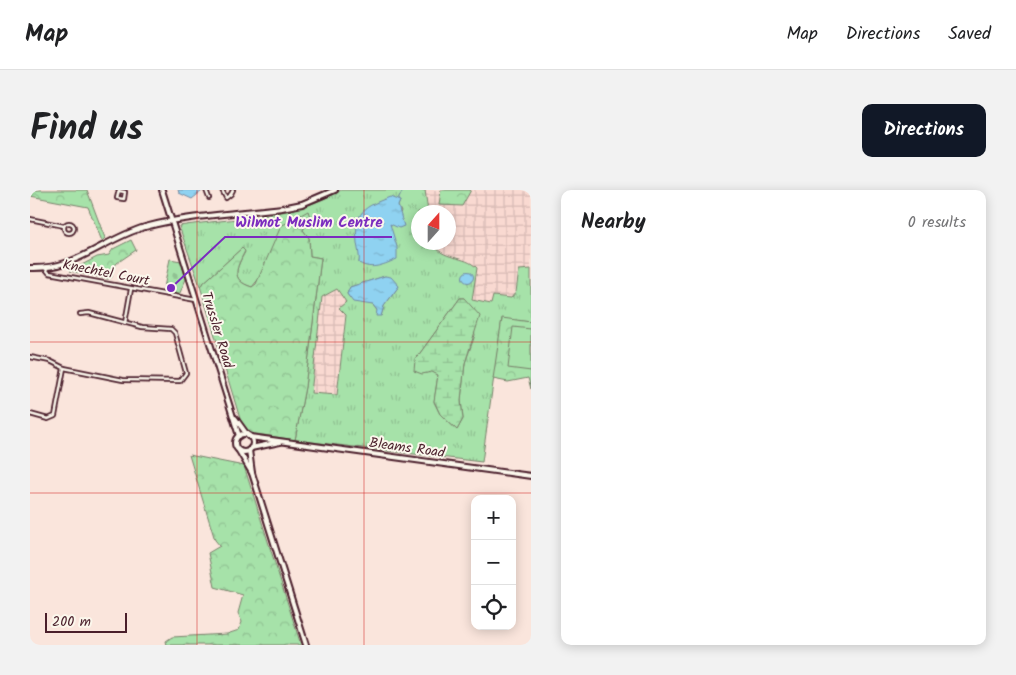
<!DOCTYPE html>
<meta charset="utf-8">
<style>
:root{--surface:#fff;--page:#f2f2f2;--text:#202124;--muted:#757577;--line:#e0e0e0;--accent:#111827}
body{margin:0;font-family:Kalam,sans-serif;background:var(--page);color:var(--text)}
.controls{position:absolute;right:15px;bottom:15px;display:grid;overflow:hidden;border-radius:10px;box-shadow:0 2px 12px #0003}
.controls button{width:45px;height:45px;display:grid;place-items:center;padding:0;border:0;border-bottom:1px solid var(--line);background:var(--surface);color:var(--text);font:25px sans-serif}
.compass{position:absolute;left:381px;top:15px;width:45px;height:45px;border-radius:50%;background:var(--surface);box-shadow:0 2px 12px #0003;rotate:21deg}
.scale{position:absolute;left:15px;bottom:12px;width:82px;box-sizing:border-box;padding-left:5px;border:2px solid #4a1f2b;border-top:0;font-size:14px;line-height:18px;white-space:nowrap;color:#4a1f2b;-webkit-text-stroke:4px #fbf7ec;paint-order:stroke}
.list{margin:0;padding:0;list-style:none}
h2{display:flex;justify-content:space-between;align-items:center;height:65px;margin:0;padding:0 20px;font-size:21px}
h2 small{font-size:16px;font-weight:400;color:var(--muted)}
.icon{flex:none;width:28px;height:28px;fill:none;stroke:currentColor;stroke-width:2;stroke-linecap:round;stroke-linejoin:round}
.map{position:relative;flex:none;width:501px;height:455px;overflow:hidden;border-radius:10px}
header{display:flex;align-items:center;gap:30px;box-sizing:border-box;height:70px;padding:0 25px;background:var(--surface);border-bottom:1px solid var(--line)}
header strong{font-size:24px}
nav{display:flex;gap:28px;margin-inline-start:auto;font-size:18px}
.intro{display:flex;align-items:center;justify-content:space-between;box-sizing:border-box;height:120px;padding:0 30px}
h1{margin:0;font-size:35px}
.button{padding:12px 22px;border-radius:10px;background:var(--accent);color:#fff;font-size:18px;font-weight:700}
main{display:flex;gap:30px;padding:0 30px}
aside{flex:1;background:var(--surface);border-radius:10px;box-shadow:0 2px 12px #0003}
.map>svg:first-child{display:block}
.industrial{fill:url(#industrial-grid)}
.grass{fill:url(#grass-tufts);stroke:#78806a;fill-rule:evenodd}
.forest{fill:url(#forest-crowns);stroke:#78806a}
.wetland{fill:url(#wetland-marsh);stroke:#78806a}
.cemetery{fill:url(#cemetery-stones);stroke:#78806a}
.pitch{fill:#a6e2a9;stroke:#78806a}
.water{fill:url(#water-ripples);stroke:#738aa2}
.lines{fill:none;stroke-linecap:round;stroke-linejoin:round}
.stream{stroke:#738aa2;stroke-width:1}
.street-casing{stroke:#4a1f2b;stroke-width:6}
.secondary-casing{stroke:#4a1f2b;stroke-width:8}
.street{stroke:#fbf7ec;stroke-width:2.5}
.secondary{stroke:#fbf7ec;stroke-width:4}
.grid{fill:none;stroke:#d62828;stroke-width:1;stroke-opacity:0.55}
.labels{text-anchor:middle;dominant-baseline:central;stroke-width:4;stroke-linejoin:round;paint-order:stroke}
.street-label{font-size:14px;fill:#4a1f2b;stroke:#fbf7ec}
.leader{fill:none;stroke:#7b2cbf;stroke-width:2}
.callout-dot{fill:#7b2cbf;stroke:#fbf7ec;stroke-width:2}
.callout-label{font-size:15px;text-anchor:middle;font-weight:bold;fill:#7b2cbf;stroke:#fbf7ec;stroke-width:4;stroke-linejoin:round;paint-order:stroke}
</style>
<header>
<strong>Map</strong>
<nav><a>Map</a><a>Directions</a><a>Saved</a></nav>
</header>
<div class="intro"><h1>Find us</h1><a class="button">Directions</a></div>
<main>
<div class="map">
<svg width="501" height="455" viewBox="0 0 501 455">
<defs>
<pattern id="industrial-grid" width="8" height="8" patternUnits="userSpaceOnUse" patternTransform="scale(1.25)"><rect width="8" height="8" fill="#f9d9d1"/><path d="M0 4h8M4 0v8" fill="none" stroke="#d7bab4"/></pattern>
<pattern id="grass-tufts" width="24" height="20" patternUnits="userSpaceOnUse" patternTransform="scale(1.25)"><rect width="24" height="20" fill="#a6e2a9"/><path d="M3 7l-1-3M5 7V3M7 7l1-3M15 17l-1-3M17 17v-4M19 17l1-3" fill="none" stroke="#90c192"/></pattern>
<pattern id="forest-crowns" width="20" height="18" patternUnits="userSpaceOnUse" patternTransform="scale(1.25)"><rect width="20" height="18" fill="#a6e2a9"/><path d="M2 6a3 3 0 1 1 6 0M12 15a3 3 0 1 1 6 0" fill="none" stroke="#90c192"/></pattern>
<pattern id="wetland-marsh" width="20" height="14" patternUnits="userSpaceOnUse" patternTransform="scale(1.25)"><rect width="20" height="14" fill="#a6e2a9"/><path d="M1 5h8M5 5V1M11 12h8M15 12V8" fill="none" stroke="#90c192"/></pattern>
<pattern id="cemetery-stones" width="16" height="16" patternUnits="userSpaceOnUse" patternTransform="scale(1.25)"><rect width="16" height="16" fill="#a6e2a9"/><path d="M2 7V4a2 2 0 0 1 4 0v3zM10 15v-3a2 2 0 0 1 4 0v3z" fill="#90c192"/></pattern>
<pattern id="water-ripples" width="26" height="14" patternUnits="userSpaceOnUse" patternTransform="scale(1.25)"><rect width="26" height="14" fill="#8fd2f1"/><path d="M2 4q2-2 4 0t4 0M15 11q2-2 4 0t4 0" fill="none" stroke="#7db4cf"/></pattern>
</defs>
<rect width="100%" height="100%" fill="#fae5dc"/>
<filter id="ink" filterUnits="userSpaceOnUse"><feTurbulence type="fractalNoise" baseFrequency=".02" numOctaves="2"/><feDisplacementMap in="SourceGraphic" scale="10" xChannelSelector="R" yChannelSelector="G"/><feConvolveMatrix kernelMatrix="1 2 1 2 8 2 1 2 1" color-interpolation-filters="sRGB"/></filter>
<g filter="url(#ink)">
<g class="industrial">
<polygon points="395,0 411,0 410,15 441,0 492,0 501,4 501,79 489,80 484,106 481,108 463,106 461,114 442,110 442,73 420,67 405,58 403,53 418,52 418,22 398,22"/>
<polygon points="307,99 316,112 307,206 280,203 292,107"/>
</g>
<path class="grass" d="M311 0H395L398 22H388V52L403 53C412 71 435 65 447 78L442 110 461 114 463 106 481 108 486 102 489 80 501 79V132L472 129 452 272 265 250 275 197 291 68 280 66 279 48 273 40 280 27 222 97C199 90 207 77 215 62L212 58 170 96 149 36C202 28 265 28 311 0ZM370 11 368 16 371 22 360 33V39L367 57 329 73 330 67ZM355 86 369 96 354 116 351 126 343 115 320 108 317 104 320 97ZM307 99 316 112 309 118 316 125 307 205 281 203 292 107ZM430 108H434L445 145 435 173 431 210 433 229 427 240 410 224 404 212 408 185 385 170Z"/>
<g class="forest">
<polygon points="0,0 57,0 75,48 72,51 58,17 0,6"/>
<polygon points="411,0 441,0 432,16 409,15"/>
<path d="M278 21 280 27 273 40 279 48 280 66 291 68 275 197 265 250 214 242 170 96 212 58 215 61C207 77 199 90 222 97L226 94 251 36Z"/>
<polygon points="101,50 106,60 87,73 81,81 82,87 78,89 40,81 67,67 79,65 83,59"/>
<polygon points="472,128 501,132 501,199 498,188 478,192 463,189"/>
<polygon points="159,265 214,276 271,455 137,455 136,451 142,447 197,444 209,440 212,432 208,423 213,405 185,397 178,363 190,356 185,350"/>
</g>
<polygon class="wetland" points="430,108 434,108 450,126 435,173 431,210 433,229 427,240 410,224 404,211 408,185 402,182 392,184 384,181 385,170"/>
<polygon class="cemetery" points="140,69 151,71 156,89 149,105 133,102"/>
<polygon class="pitch" points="483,137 501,139 501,181 478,178"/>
<g class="water">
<polygon points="148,0 172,0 172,1 162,9 149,3"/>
<path d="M360 7 370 11 368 16 374 36 369 38 360 34 367 57V69C355 74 342 81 329 73 330 66 328 60 327 53 324 21 334 17 360 7Z"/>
<circle cx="438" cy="87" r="5.5"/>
<polygon points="355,86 361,87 369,96 354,116 351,126 346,126 347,120 343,115 323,112 317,104 320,97"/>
</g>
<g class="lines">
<polyline class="stream" points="368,10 373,0"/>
<defs>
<g id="street">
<polyline points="89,0 87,8 94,9 95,2 89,1"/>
<polyline points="176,0 179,8"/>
<polyline points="192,0 196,8 201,4 203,0"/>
<polyline points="0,29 34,36"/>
<circle cx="39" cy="38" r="5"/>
<polyline points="15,78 19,83 166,110"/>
<polyline points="95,133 101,99"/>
<polyline points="0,167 20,171 34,178 93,190 150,191 156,183 145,143 141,139 112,137 59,123 50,124"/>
<polyline points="0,224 18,229 25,226 34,178"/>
</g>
<g id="secondary">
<polyline points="132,0 209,246"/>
<path d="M0 78C47 80 73 49 115 37 155 26 210 23 252 18L272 14 305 0"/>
<polyline points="205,228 218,246"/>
<circle cx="214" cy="253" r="9"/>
<polyline points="220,247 501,286"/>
<polyline points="221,258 250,252"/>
<polyline points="219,260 222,283 276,455"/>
<polyline points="209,261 222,283"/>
</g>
</defs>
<use href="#street" class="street-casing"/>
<use href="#secondary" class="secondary-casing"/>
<use href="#street" class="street"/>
<use href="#secondary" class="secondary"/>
</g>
</g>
<path class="grid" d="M167 0V455M334 0V455M0 152H501M0 303H501"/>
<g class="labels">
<g class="street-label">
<text transform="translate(76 83) rotate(11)">Knechtel Court</text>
<text transform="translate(187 140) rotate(73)">Trussler Road</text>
<text transform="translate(377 258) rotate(8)">Bleams Road</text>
</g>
</g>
<path class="leader" d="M141 98L195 47H362"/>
<circle class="callout-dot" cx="141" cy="98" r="5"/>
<g class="callout-label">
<text x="279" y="37">Wilmot Muslim Centre</text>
</g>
</svg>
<div class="controls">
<button>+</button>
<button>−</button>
<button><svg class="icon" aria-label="locate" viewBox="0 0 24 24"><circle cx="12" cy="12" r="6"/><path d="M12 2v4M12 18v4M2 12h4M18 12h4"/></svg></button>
</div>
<svg class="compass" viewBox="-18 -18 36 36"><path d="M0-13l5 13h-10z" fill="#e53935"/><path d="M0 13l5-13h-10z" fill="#757577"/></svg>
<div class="scale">200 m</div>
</div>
<aside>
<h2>Nearby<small>0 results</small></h2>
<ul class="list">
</ul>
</aside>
</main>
